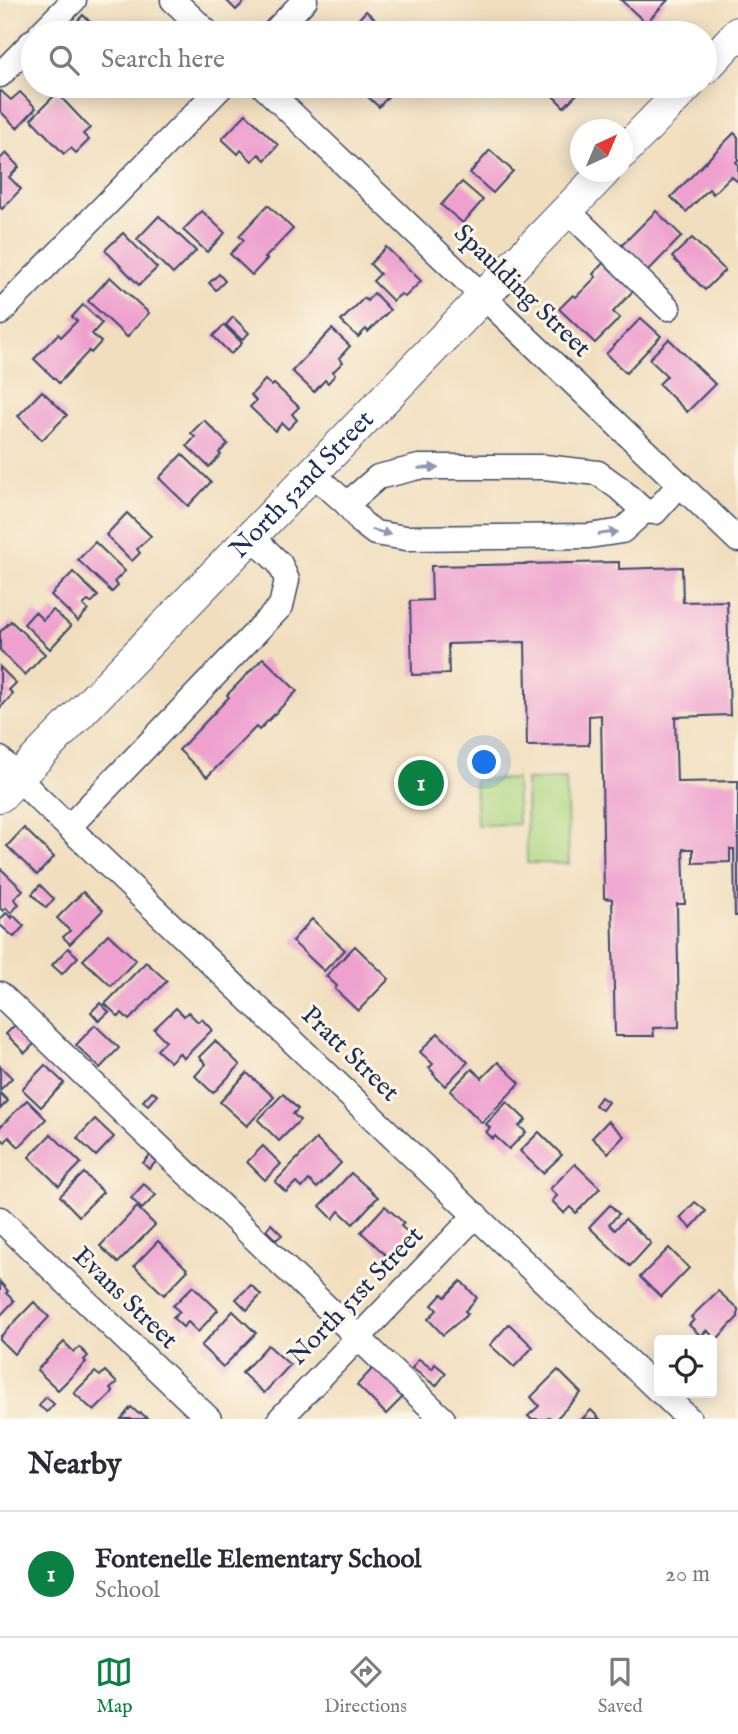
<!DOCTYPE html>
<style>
:root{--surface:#fff;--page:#f2f2f3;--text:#2b2b33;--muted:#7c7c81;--line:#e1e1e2;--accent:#0b8043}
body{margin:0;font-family:"IM FELL English",serif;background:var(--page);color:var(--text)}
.controls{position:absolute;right:21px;bottom:21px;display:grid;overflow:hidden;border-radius:7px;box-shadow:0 4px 18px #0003}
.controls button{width:63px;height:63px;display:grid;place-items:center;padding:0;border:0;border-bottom:2px solid var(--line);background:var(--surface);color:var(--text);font:35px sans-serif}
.compass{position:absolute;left:570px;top:119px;width:63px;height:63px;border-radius:50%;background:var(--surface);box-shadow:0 4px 18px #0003;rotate:44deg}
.you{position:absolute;left:485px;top:763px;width:24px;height:24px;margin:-18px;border:5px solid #fff;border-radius:50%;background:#1a73e8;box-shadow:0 0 0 10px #1a73e833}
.badge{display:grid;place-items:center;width:46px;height:46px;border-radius:50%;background:var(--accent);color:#fff;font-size:23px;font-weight:700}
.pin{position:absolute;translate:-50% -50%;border:4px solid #fff;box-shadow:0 2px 7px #0006}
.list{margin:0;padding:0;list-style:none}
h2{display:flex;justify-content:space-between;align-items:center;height:91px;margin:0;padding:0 28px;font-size:30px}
h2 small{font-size:23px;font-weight:400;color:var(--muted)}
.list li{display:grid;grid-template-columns:46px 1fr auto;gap:21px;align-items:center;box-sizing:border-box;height:126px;padding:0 28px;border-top:2px solid var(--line)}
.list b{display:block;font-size:26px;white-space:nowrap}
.list p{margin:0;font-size:23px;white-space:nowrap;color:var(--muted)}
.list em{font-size:23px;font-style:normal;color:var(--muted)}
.icon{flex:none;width:38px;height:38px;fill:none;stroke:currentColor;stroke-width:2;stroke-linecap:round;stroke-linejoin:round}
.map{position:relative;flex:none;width:738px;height:1419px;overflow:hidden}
.search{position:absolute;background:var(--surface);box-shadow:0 4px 18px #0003;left:21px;right:21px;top:21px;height:77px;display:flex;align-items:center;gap:18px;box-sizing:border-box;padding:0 24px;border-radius:38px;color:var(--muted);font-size:26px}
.sheet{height:217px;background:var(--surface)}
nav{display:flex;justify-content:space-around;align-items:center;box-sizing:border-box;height:98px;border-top:2px solid var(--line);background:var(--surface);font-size:19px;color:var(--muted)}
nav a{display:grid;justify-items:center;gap:4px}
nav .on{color:var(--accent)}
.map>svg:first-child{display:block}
.green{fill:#aed782;stroke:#648370;stroke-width:2}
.building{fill:#eea1cf}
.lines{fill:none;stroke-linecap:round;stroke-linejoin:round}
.minor-casing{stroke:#3b496c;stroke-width:27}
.major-casing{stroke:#3b496c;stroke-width:34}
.minor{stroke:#fff;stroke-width:24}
.major{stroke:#fff;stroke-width:32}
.oneway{fill:#8d97ae}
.labels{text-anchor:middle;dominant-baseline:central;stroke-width:6;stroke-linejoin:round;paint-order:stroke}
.street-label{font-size:26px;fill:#1b2f5e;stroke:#fcf5e5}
</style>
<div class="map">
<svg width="738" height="1419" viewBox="0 0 738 1419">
<rect width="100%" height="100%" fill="#fcf5e5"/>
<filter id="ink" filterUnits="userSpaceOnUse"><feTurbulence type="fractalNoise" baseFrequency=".0143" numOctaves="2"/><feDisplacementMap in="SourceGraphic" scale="14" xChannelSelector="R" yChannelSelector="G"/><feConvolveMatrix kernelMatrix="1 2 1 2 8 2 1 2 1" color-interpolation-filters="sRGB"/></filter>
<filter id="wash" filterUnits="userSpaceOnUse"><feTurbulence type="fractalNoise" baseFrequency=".00686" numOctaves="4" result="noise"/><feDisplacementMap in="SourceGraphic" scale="28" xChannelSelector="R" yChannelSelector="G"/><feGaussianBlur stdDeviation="1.57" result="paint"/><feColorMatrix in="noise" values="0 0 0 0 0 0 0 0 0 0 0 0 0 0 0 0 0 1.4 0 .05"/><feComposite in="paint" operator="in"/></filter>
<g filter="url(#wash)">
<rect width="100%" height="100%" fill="#f1debe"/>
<g class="green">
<polygon points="516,779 518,824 477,825 475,780"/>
<polygon points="566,779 569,864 527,863 526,780"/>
</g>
<g id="blocks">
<g class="building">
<polygon points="226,0 246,0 236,10"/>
<polygon points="621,0 668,0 646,23"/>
<polygon points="366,11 384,27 378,33 346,33"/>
<polygon points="83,15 101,33 66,33"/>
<polygon points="156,26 163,33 149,33"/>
<polygon points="320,86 343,86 333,97"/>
<polygon points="356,86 389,86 394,90 379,107"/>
<polygon points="503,86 517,86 510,93"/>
<polygon points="543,86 585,86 564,107"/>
<polygon points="1,91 11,100 20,92 36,108 17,128 0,111 0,92"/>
<polygon points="57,93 90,128 83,134 89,140 76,153 71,148 64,154 31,119"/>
<polygon points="246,114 278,145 265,160 259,154 252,161 241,150 238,154 222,139"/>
<polygon points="734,133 738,137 738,160 736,162 738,165 738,182 731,176 713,194 709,189 686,212 671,197"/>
<polygon points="490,150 513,171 493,193 470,173"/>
<polygon points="6,153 19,167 9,177 21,189 2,209 0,207 0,159"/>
<polygon points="462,182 483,200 463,223 441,205"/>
<polygon points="268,205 293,229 265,258 267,259 252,275 230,254 244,240 239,236"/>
<polygon points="202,211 225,233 207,252 183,230"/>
<polygon points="656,211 682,236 641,278 615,252"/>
<polygon points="159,216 196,251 173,274 137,239"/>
<polygon points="123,233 157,268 139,285 105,250"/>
<polygon points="692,238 725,270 705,290 672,257"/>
<polygon points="386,247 421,281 405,297 401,294 393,301 373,281 380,274 370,264"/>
<polygon points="605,261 635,289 613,312 620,318 595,343 559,309 573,295 576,297 596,277 593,274"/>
<polygon points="219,274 225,281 216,290 209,283"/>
<polygon points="110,277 149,313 127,337 88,301"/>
<polygon points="374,293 390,310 368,332 366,329 358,337 341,321 364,298 367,301"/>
<polygon points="83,305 102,323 92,334 101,342 91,353 89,351 59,383 34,359 58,334 61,337 77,321 72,317"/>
<polygon points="233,317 249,333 242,340 226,325"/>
<polygon points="641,318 661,336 626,373 606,354"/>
<polygon points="224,325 242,343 231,354 213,336"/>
<polygon points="332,329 350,346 339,358 343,362 333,372 335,375 328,383 325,380 314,392 292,371"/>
<polygon points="669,339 715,384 687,412 659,384 667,376 649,359"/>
<polygon points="265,380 272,386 274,384 299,407 292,414 297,420 288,429 282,423 275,431 250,407 256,401 251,395"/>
<polygon points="42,391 67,415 42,440 18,416"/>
<polygon points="204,420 228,444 219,453 221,455 209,467 187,446 195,437 191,433"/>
<polygon points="182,454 211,482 188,506 159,478"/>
<polygon points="127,513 151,536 137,549 140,553 132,561 106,535"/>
<polygon points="95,542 125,571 114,582 118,586 112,592 78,560"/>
<polygon points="619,562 619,569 682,567 683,602 727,601 730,715 675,717 677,782 738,781 738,916 735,916 734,849 730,849 730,862 693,863 693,849 683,849 685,904 677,904 679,1027 653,1028 654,1036 615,1036 612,899 604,898 601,715 589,716 589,745 527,746 525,642 448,644 449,674 412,675 410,601 432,600 431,566"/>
<polygon points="73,572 98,596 91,603 88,601 83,605 88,610 78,621 51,595"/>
<polygon points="53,610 71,626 50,649 24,624 35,612 43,620"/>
<polygon points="11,621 45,654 25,675 0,650 0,632"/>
<polygon points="263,658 297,691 259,730 256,727 207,777 179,750 229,697 227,695"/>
<polygon points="0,667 16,683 9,690 13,694 0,708"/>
<polygon points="24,828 54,857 37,875 7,846"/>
<polygon points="0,868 23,890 14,899 19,904 11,913 6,908 3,911 0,908"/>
<polygon points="40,885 54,899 46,908 32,894"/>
<polygon points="83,892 103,910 70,944 63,937 70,931 57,918"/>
<polygon points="6,913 12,918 13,915 24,926 14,937 0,925 0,920"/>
<polygon points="312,919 345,950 324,971 292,941"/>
<polygon points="108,934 136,960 111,986 83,960"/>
<polygon points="355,946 389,979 358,1011 335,989 337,986 326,976"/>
<polygon points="68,948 78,957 62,974 52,965"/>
<polygon points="146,962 167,981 129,1020 122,1013 119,1017 105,1004"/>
<polygon points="100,1003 109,1012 99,1021 91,1012"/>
<polygon points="176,1008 184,1016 188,1012 198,1022 202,1019 212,1030 184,1058 179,1053 170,1062 157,1050 166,1041 154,1029"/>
<polygon points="22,1018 41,1037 25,1053 6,1034"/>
<polygon points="95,1025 119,1048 100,1068 76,1045"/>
<polygon points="438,1033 468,1062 445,1086 433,1074 434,1073 429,1068 433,1064 420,1052"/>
<polygon points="215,1041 240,1065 213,1093 195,1076 206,1064 199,1057"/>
<polygon points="498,1062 520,1083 482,1123 450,1091 472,1069 482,1078"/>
<polygon points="45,1065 64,1083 41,1107 22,1089"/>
<polygon points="0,1066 12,1078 0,1090"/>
<polygon points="247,1073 274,1097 247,1126 220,1102"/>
<polygon points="152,1091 157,1095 148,1105 143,1101"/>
<polygon points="0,1093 8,1101 0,1109"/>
<polygon points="283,1094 298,1109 293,1114 300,1120 279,1141 258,1120"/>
<polygon points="601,1097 608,1102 602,1110 595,1105"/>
<polygon points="27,1100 46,1119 19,1147 9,1137 5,1142 0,1137 0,1127"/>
<polygon points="507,1102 526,1120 519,1126 526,1132 509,1149 495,1136 493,1139 486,1132 490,1128 486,1124"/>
<polygon points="95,1119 114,1137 96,1156 77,1138"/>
<polygon points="608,1121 624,1136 608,1153 592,1138"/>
<polygon points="539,1132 562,1155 543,1173 520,1151"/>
<polygon points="51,1134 81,1163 59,1186 29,1157"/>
<polygon points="316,1139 341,1163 317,1188 309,1180 302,1188 296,1182 286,1192 275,1182"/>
<polygon points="263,1146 281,1164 265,1180 247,1162"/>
<polygon points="150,1155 156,1162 149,1169 143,1163"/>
<polygon points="575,1164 600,1188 576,1213 570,1207 564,1213 552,1201 557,1196 550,1189"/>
<polygon points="84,1173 103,1192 79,1216 60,1196"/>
<polygon points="351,1173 378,1197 353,1224 339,1211 333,1219 320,1206"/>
<polygon points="144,1184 156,1195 142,1209 131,1198"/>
<polygon points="695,1202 706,1211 691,1228 680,1218"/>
<polygon points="610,1205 619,1214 609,1224 615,1230 625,1219 651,1243 630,1266 589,1227"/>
<polygon points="385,1206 404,1223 401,1226 413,1237 391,1260 361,1232"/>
<polygon points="137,1207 155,1225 118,1263 100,1246"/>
<polygon points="271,1224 282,1235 276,1240 266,1230"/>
<polygon points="158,1241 188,1270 164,1295 134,1266"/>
<polygon points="669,1248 689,1268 661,1297 640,1277"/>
<polygon points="461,1281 477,1298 465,1311 468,1314 443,1335 428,1319 437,1310 432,1305 442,1294 445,1297"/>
<polygon points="0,1282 8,1291 6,1293 14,1301 0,1316"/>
<polygon points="251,1285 261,1295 247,1310 236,1299"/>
<polygon points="193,1286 218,1310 198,1332 188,1322 183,1327 173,1318 180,1312 173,1306"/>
<polygon points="718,1291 738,1309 738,1317 716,1340 707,1330 701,1336 689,1325 694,1320 691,1317"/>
<polygon points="34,1302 49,1317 14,1354 0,1340 0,1337"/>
<polygon points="233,1311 256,1333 223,1367 201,1346"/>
<polygon points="509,1324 533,1347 514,1367 490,1345"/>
<polygon points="64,1342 74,1352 79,1347 88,1356 84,1360 86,1362 58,1390 37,1370"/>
<polygon points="268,1345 290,1365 264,1393 242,1373"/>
<polygon points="419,1359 432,1369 435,1364 446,1373 436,1386 412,1368"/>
<polygon points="375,1366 405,1395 386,1414 357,1385"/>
<polygon points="558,1370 581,1393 556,1419 552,1419 549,1417 547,1419 531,1419 528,1416 539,1406 531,1397"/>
<polygon points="105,1371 117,1383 110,1389 113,1392 94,1411 74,1393 95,1372 100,1376"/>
<polygon points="46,1397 54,1404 47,1412 39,1406"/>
<polygon points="131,1407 139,1414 141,1413 148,1419 121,1419"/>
<polygon points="591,1410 600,1419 582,1419"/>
</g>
</g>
</g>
<g filter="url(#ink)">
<use href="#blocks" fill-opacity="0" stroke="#3b496c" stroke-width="2"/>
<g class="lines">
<defs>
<g id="minor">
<polyline points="173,0 208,33"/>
<polyline points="41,33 74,0"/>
<polyline points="273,33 305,0"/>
<polyline points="0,75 33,41"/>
<polyline points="263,86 738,540"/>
<polyline points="567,210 668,308"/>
<polyline points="0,313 222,86"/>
<polyline points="312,473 347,504 362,523 375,533 406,538 589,536 622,531 644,511 655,512 680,484"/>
<polyline points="347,504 378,477 419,467 544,467 598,473 619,488 644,511"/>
<polyline points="0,759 37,797 659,1391"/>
<polyline points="69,827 281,606 287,580 280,564 251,536"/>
<polyline points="0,994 443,1419"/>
<polyline points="0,1219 209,1419"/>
<polyline points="662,1393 689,1419"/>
<polyline points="280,1419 476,1215"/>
</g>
<g id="major">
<polyline points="705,68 738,33"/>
<polyline points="622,153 687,86"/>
<path id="s1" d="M0 796 604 172"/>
</g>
</defs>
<use href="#minor" class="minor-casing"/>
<use href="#major" class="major-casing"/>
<use href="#minor" class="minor"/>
<use href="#major" class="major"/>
</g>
<defs><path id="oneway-solid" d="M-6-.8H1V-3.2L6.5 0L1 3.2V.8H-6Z" transform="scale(1.75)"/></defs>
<g class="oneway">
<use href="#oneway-solid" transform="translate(428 468) rotate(-2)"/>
<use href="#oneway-solid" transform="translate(381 532) rotate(16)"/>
<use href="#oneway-solid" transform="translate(608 533) rotate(-8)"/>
</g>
</g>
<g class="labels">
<g class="street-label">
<text transform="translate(522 291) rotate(44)">Spaulding Street</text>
<text stroke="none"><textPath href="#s1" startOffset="434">North 52nd Street</textPath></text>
<text transform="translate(350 1054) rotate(44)">Pratt Street</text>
<text transform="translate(356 1296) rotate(-46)">North 51st Street</text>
<text transform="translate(125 1298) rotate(44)">Evans Street</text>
</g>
</g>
</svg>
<div class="controls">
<button><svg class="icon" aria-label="locate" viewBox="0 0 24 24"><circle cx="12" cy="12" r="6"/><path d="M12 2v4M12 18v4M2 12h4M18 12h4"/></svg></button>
</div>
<svg class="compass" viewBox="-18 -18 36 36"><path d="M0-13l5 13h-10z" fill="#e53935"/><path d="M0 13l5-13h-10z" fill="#7c7c81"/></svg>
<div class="you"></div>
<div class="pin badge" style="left:421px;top:783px">1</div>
<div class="search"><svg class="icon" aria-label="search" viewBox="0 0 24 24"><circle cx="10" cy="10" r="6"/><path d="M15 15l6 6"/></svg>Search here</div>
</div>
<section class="sheet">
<h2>Nearby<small></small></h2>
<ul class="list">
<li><span class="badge">1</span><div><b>Fontenelle Elementary School</b><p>School</p></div><em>20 m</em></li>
</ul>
</section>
<nav>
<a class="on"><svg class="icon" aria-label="map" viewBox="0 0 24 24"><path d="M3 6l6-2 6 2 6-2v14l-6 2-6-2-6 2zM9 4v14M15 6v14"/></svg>Map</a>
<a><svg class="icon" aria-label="directions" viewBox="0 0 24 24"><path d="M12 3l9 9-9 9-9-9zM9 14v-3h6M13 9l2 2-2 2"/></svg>Directions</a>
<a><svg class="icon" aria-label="saved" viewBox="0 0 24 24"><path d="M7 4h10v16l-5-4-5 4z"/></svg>Saved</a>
</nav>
